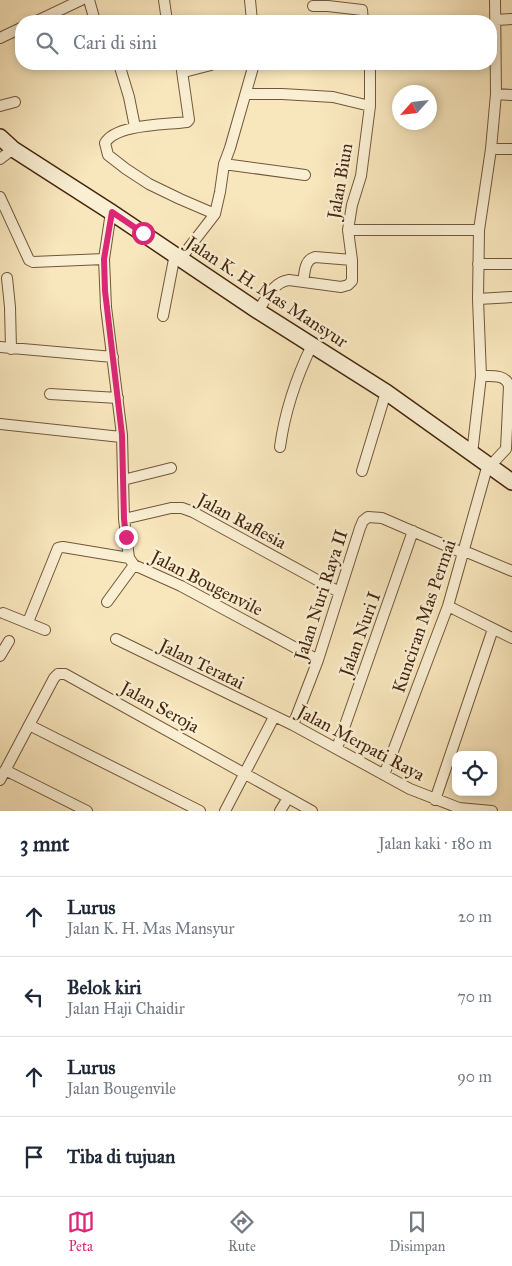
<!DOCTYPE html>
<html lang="id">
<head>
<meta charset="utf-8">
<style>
	:root { --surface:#fff; --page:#f2f2f3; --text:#1f2937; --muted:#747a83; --line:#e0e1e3; --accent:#db2777 }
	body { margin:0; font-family:"IM FELL Great Primer",serif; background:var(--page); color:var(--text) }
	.controls { position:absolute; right:15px; bottom:15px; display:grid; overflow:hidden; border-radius:10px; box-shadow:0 2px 8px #0003 }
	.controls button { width:45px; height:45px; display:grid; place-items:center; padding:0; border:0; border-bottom:1px solid var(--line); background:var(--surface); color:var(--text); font:25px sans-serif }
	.compass { position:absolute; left:392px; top:85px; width:45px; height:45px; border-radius:50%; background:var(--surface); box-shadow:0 2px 8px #0003; rotate:243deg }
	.stop { position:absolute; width:15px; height:15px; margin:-11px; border:4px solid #db2777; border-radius:50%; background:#fff }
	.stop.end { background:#db2777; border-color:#fff; box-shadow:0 1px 5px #0008 }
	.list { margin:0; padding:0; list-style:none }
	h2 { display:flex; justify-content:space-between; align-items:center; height:65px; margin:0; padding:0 20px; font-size:21px }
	h2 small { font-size:16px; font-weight:400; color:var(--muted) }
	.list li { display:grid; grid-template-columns:32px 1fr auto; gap:15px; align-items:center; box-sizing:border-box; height:80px; padding:0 20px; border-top:1px solid var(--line) }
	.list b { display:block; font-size:19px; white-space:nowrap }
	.list p { margin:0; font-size:16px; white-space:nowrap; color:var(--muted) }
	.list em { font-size:16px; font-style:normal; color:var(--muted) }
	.icon { flex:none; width:28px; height:28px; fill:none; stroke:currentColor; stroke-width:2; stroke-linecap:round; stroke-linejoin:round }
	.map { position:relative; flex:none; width:512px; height:811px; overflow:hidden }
	.search { position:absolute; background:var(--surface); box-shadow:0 2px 8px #0003; left:15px; right:15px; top:15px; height:55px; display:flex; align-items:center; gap:12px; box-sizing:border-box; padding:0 18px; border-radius:20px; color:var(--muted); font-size:19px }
	.sheet { height:385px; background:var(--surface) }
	nav { display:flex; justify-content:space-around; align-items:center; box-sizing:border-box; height:70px; border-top:1px solid var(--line); background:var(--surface); font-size:14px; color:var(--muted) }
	nav a { display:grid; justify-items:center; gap:2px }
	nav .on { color:var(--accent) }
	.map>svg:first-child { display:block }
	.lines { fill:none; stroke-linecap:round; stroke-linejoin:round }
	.street-casing { stroke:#72563a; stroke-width:12 }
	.secondary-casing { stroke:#45260e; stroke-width:18 }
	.street { stroke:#faefd3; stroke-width:10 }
	.secondary { stroke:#faefd3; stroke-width:15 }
	.route { stroke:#db2777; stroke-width:6 }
	.labels { text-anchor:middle; stroke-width:5; stroke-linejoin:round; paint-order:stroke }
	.street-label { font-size:18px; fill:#45260e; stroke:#faefd3 }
</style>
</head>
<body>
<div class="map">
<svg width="512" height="811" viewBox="0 0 512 811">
	<rect width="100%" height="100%" fill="#f8e6bc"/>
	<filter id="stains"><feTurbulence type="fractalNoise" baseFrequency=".004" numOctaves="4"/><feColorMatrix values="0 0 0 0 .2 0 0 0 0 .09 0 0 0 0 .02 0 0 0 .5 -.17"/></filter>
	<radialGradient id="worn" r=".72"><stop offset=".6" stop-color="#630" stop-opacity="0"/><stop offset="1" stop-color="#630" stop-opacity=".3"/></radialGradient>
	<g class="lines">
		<g class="street-casing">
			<path id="street" d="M89,0L95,21
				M164,0L167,21
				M250,0L252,21
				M313,6H328L362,10L363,21
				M496,20L512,19
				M37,21L81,0
				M0,38L21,28
				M119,64L129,97L135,127
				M181,64L189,120L187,122C165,125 116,124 105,143L108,155L126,169L149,184L180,199L215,214
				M184,72L211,65
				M246,94H282L333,97L370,106
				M496,94L512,95
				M0,106L15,102
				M491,149H512
				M0,159L13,149
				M224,164L305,175
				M0,197L29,260L33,262L104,259
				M111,212L104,259L106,307L122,435L124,519L129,558L134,565L181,586L318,660
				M348,230H479
				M181,258L215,214L220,192L224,164L230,148L254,64
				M478,264H512
				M7,278L10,307L11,349
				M303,282C305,272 304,260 315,257L352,260
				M478,299L512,297
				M258,311C266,299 273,282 289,280L341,287L348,285L352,281V260L348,230L352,205L361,176L370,106V64
				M163,316L175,254
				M0,347L113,357
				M481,376C491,376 506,374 509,386L506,449L490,466
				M50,394L118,398
				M0,424L121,437
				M280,447C285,410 296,378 312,345
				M472,454L481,376L478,299L479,230L491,149L496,94L495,0
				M362,471L386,392
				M123,480L171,468
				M124,519L171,508H182L193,512L339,592
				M107,602L134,565
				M448,606L512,638
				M3,613L45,630
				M28,622L58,548L63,547L129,558
				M116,639L293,725L410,789L459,808L492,811
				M0,656L9,641
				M29,725L200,811
				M293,725L318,660L360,528L363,521L368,517L382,518L463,553H469L512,571
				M337,748L413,531
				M5,770L87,811
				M384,775L448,606L488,464
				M0,780L54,678L58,674H65L312,811
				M435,800L493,629
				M225,811L274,717
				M280,811L288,798"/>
		</g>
		<g class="secondary-casing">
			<path id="secondary" d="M0,137L13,149L111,212L258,311L386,392L512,482"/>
		</g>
		<use href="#street" class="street"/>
		<use href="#secondary" class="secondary"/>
	</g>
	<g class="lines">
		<path class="route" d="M126,537L124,519L122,435L105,291L104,259L112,212L143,233"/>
	</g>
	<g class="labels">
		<g class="street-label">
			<text transform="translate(340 181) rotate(-80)" y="6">Jalan Biun</text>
			<text transform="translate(267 292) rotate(33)" y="6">Jalan K. H. Mas Mansyur</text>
			<text transform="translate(242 521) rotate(28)" y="6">Jalan Raflesia</text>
			<text transform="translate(207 583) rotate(27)" y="6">Jalan Bougenvile</text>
			<text transform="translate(321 595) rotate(-72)" y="6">Jalan Nuri Raya II</text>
			<text transform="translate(424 616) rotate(-71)" y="6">Kunciran Mas Permai</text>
			<text transform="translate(360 634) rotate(-70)" y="6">Jalan Nuri I</text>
			<text transform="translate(202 664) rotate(26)" y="6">Jalan Teratai</text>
			<text transform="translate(160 707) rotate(29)" y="6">Jalan Seroja</text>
			<text transform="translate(361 743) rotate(28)" y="6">Jalan Merpati Raya</text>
		</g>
	</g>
	<rect width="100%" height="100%" filter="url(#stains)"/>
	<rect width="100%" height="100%" fill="url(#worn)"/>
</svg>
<div class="controls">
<button><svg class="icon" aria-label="locate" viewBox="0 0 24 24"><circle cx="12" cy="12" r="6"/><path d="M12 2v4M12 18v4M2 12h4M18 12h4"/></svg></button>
</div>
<svg class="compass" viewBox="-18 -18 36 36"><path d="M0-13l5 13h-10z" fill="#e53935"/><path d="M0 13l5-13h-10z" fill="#747a83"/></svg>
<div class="stop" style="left:143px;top:233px"></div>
<div class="stop end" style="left:126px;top:537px"></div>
<div class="search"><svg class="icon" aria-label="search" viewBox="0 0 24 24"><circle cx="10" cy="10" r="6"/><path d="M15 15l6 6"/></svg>Cari di sini</div>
</div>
<section class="sheet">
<h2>3 mnt<small>Jalan kaki · 180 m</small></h2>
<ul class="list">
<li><svg class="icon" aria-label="ahead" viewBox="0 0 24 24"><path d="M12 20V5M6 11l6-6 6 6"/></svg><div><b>Lurus</b><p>Jalan K. H. Mas Mansyur</p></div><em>20 m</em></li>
<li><svg class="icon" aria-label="left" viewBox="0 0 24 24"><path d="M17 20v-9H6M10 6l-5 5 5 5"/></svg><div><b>Belok kiri</b><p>Jalan Haji Chaidir</p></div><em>70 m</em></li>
<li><svg class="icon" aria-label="ahead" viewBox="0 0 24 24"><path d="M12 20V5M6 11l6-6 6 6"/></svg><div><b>Lurus</b><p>Jalan Bougenvile</p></div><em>90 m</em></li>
<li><svg class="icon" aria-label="arrive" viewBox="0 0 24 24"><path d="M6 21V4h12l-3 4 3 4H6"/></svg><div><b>Tiba di tujuan</b></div></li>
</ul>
</section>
<nav>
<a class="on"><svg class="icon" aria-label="map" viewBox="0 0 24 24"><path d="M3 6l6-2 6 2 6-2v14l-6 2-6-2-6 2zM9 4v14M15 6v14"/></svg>Peta</a>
<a><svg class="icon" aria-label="directions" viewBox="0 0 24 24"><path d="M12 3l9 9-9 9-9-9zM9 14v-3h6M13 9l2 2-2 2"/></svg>Rute</a>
<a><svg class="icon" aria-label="saved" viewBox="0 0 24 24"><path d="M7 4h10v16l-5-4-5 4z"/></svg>Disimpan</a>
</nav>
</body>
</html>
